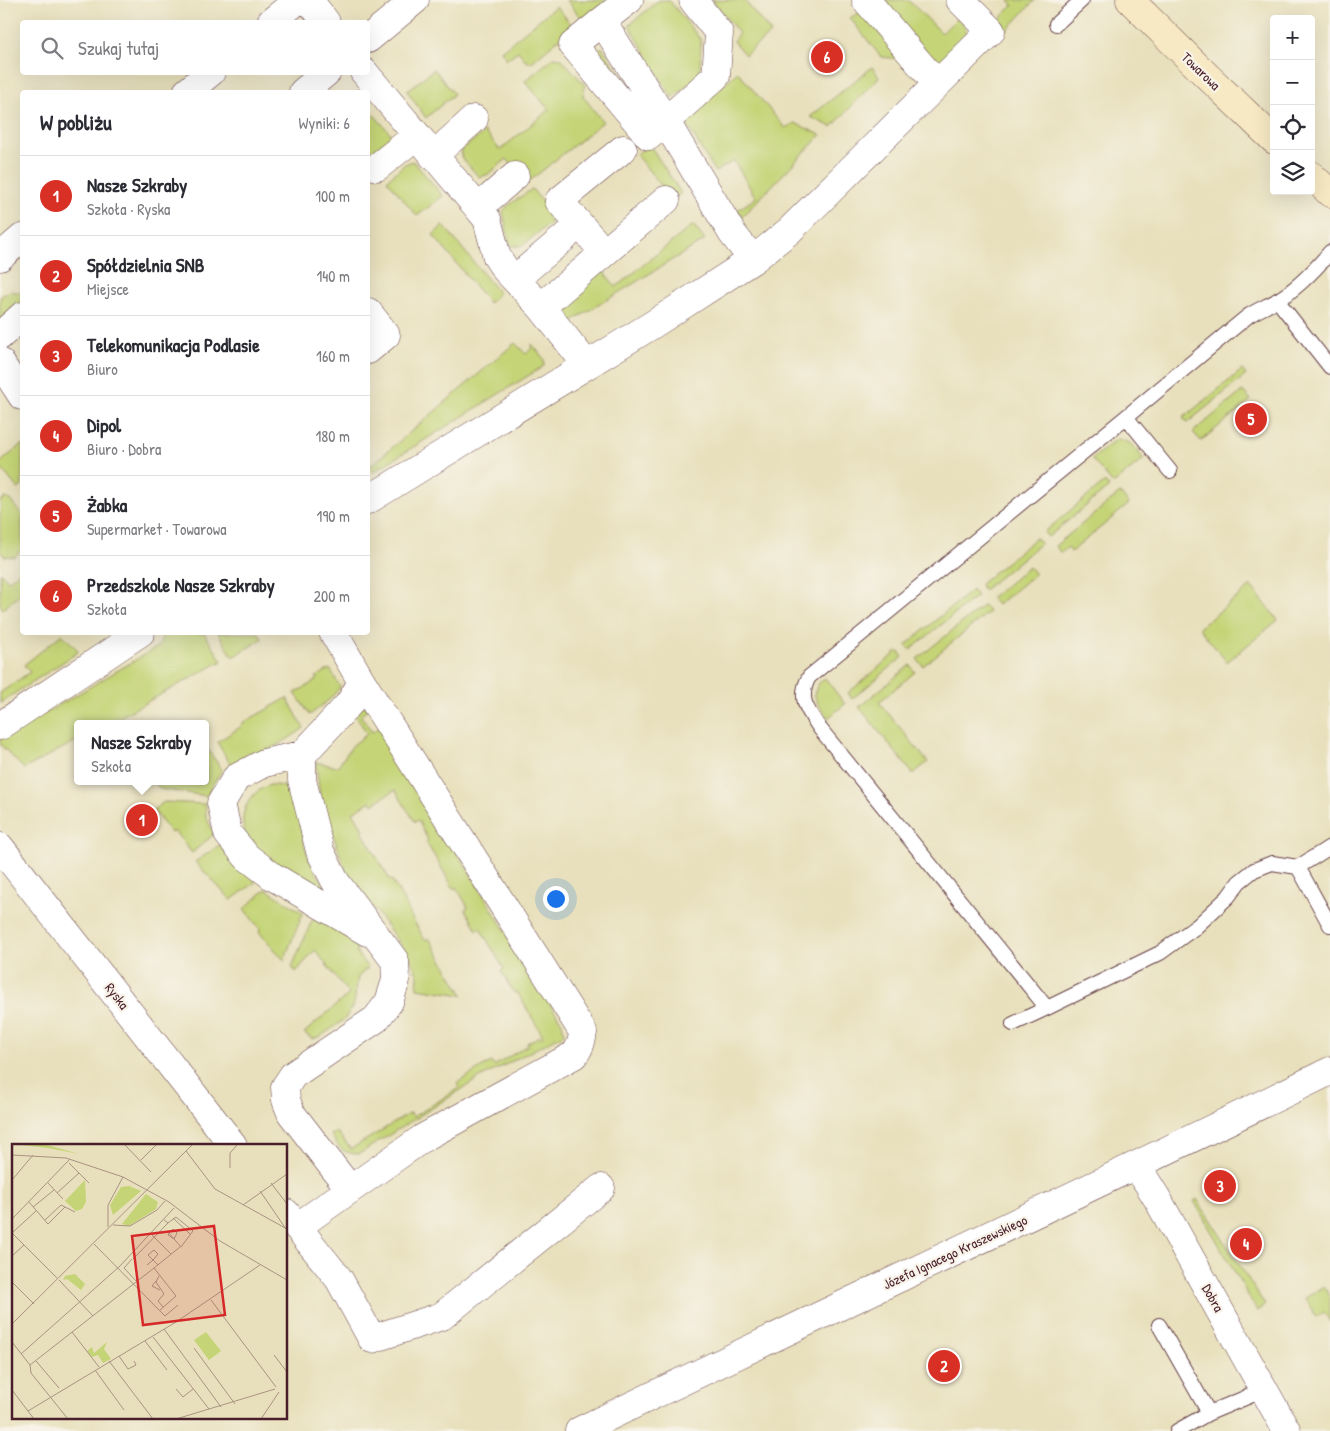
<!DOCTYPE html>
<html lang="pl">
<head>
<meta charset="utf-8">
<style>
	:root { --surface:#fff; --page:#f2f2f3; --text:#2b2b33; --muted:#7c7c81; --line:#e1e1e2; --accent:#d93025 }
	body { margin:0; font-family:"Patrick Hand",sans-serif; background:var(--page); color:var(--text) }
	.controls { position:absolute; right:15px; top:15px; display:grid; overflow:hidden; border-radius:5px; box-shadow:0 5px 20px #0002 }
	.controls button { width:45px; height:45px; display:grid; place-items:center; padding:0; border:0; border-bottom:1px solid var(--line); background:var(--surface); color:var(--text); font:25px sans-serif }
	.you { position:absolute; left:555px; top:898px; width:18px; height:18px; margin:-12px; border:4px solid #fff; border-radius:50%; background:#1a73e8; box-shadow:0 0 0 8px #1a73e833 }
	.badge { display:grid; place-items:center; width:32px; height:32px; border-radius:50%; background:var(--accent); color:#fff; font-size:16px; font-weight:700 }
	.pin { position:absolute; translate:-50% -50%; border:2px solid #fff; box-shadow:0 1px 5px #0006 }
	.popup { position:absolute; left:74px; top:720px; width:135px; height:65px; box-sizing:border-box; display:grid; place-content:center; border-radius:5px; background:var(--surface); filter:drop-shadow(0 1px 4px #0005); font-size:16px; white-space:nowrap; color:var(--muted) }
	.popup b { font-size:19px; color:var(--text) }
	.popup::after { content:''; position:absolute; left:50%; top:100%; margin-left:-10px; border:10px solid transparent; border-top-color:var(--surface) }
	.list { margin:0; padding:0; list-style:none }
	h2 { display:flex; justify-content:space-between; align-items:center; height:65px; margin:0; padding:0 20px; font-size:21px }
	h2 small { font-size:16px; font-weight:400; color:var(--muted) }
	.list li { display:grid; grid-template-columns:32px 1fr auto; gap:15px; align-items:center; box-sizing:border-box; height:80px; padding:0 20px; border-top:1px solid var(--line) }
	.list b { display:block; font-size:19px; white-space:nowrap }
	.list p { margin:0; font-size:16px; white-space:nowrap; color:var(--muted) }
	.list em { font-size:16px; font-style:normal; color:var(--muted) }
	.icon { flex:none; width:28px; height:28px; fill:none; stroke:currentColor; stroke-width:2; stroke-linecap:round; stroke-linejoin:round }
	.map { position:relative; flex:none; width:1330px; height:1431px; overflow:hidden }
	.search { position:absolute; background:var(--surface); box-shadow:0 5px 20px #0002; left:20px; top:20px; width:350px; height:55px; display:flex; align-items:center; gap:12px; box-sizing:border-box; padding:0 18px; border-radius:5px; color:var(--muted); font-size:19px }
	.panel { position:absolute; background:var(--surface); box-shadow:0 5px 20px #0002; left:20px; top:90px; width:350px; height:545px; border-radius:5px }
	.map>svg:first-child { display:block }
	.green { fill:#c4d476; stroke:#877a50 }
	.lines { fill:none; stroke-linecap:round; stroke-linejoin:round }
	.lane-casing { stroke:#623c41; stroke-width:16 }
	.street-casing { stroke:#623c41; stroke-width:29 }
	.secondary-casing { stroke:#623c41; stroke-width:29 }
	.lane { stroke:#fff; stroke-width:14 }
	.street { stroke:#fff; stroke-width:28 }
	.secondary { stroke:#f7e9c3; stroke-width:28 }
	.labels { text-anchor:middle; stroke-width:4.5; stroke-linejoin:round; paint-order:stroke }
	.street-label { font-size:14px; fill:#4a1f2b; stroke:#f7f3e8 }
	.inset-road { fill:none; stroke:#a99382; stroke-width:1 }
	.view { fill:#d62828; fill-opacity:0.15; stroke:#d62828; stroke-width:2.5 }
	.inset-edge { fill:none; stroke:#4a1f2b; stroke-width:2.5 }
</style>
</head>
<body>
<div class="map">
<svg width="1330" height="1431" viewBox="0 0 1330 1431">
	<rect width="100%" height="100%" fill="#f7f3e8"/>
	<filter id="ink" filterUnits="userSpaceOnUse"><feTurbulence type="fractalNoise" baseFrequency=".02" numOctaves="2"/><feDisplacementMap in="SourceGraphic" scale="10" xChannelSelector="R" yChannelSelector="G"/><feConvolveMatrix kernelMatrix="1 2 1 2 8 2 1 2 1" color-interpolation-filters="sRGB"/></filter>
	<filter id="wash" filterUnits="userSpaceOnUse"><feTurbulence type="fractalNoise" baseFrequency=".0096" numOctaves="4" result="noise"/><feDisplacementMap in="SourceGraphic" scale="20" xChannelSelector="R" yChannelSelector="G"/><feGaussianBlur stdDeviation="1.12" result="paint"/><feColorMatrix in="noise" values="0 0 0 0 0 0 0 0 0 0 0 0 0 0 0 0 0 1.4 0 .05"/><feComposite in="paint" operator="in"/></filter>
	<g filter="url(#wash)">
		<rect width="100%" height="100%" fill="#e8e0bc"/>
		<path class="green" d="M567,0H608L585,18L580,17Z
			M659,0H669L701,40L700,74L674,97L671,96L629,25Z
			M712,0H744L771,33L745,55L733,41L739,33Z
			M879,0H908L942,33L958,17C963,23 968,28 965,37L941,61L936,63Z
			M1009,0H1035L1006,31L997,22L1013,5Z
			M556,6L571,24L570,29L532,62H527L518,51L507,59L501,51Z
			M862,11L900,59L881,57L850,18Z
			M602,47L637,101L593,55Z
			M554,57L561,58L585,85L583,96L603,122L527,183L507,159L487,175L479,177L461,157L462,149L485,132L500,150L549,110L525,81Z
			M872,67L879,77L832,127L810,117Z
			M434,69L454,94L426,118L407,91Z
			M738,72L785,128L795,123L821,135L742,217L737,210L756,198L734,161L715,172L686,123L685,117Z
			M374,115L391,134L387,140L368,155V120Z
			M646,146L651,147L681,193L673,200L636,155Z
			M413,161L443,196L417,216L387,180L405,164Z
			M532,189L556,218L522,246H512L509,242L503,212L506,207Z
			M443,225L499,293L489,303L433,235Z
			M693,225L705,240L567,324L560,313V308L602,270L616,287Z
			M10,291L22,293V302L0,319V297Z
			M515,343L526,354L531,349L532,344L544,359V366L373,472L368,468Z
			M1242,370L1246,375L1187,423L1183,418Z
			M1243,391L1251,400L1201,441L1193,432Z
			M1119,439L1130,443L1144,459L1113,484L1092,459L1113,442Z
			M22,444V486L18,489L0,467V463Z
			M1105,482L1109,487L1048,537L1044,532Z
			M1120,493L1129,504L1071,552L1068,547L1061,553L1055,546Z
			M6,498L10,500L22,515V550L14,557L4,556L0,551V501Z
			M1036,538L1041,543L984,590L980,584Z
			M1029,567L1035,574L997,605L991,598Z
			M22,569V593L3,609L0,605V572L8,581Z
			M1251,586L1278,620L1227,662L1199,628Z
			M972,590L977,596L910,650L906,645Z
			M984,605L989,612L923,666L917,659Z
			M163,633H204L222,661L107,724H78V740L24,769L0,744V740L159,646Z
			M218,633H259L262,639L233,657Z
			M62,634L78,650L77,653L0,703V693L30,672L24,665Z
			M898,651L903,657L852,699L848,693Z
			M910,665L915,672L879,702L928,762L913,774L859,707Z
			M330,669L340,687L331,698L310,715L295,693L317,680L316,677Z
			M825,678L845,704L828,718L819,706L814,694L818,684Z
			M287,698L304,728C279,747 260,753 231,765L217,742L242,726L241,724Z
			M362,706L368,708L361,716L372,732L380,727L562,1023L564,1034L478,1079L359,1154C341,1153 340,1149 331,1135L337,1132L351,1149L410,1113L413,1117L459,1088L457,1083L491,1062L494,1066L528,1045L527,1043L540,1036L541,1038L543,1036L517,992L514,993L501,971L504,969L480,928L477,930L465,909L468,907L456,887L454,889L426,842L428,840L418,820L415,822L395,790L373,804L371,801L353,812L364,830L362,831L390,880H392L409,910L408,911L425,940L429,938L463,995L417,988L418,976L409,956L345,869L320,797L316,762L337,767L353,745L367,734L355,714Z
			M207,748L222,770L211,787L207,796L160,789L154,781H206V749Z
			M269,785C278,785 288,785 294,794C300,802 302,838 306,850C311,868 322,881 334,896C320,890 304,884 291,876C284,872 277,864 270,859C255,846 238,835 244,812C248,798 256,791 269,785Z
			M164,802L205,804L206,816L214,834L192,853L174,831L171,833L153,810Z
			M221,844L256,882L231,900L195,862Z
			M266,889L303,913L284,960L259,932L260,929L244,909Z
			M319,919L359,945L356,952L368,968L358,977L354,1004L345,1019L320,1037L312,1039L304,1033L349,994L315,950L296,972L292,967L312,920Z
			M1197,1199L1265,1305L1257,1311L1194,1201Z
			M1324,1287L1330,1297V1322L1324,1312L1316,1317L1305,1298Z"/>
	</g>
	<g filter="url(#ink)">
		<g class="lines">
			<g class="lane-casing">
				<path id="lane" d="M1056,24L1082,0
					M1277,300L1330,367
					M1126,417L809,677C797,699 808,711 821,730L1047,1008L1160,953L1197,926L1228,897L1239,882L1254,870L1272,863L1298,867
					M1170,471L1126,417L1248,316C1257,310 1267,306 1276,301C1297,289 1315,270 1330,252
					M1330,847L1298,867L1330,925
					M1013,1024L1047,1008
					M1159,1325L1209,1413L1264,1390
					M1177,1431L1209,1413"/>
			</g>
			<g class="street-casing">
				<path id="street" d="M309,0L326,22
					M693,0L719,33L716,76L649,136L573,45L602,21L666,122L732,233L743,247L754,259L789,231L991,31L960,0
					M866,0L937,84
					M602,21L629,0
					M271,22L298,0
					M368,39L415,0
					M364,72L478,208L487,219L497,257L505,269L541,307L587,365
					M187,92L211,72
					M303,92L327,72
					M433,156L474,119
					M377,167L416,136
					M478,208L515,176
					M604,252L559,201L623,149
					M0,257L22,238
					M515,279L565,237
					M541,307L666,200
					M368,312L386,335L368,350
					M0,336L22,316
					M0,362L22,396
					M368,500L652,325L754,259
					M0,726L141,632
					M302,755L264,763L236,778L221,803L228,834L247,857L272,876L367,932
					M0,847L233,1145
					M1137,1166L1158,1200L1287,1431
					M350,1189L291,1113L286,1100L285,1087L293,1075L376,1019L389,1002L396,980L395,961L335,881L320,851L302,780V755L349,704L362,682
					M286,1213L339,1279L372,1339L442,1316L601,1188
					M297,1227L423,1138L574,1055C580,1048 582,1042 583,1032L362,682L333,632
					M579,1431C829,1310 1081,1194 1330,1071"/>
			</g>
			<g class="secondary-casing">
				<path id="secondary" d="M1130,0L1203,72L1274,140
					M1311,175L1330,193"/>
			</g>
			<use href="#lane" class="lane"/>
			<use href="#street" class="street"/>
			<use href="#secondary" class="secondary"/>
		</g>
	</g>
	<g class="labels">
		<g class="street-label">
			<text transform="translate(1201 71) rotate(44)" y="5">Towarowa</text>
			<text transform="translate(117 996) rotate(52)" y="5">Ryska</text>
			<text transform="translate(955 1252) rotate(-25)" y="5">Józefa Ignacego Kraszewskiego</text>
			<text transform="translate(1213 1298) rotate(61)" y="5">Dobra</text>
		</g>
	</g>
	<g transform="translate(12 1144)">
		<rect width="275" height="275" fill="#e8e0bc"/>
		<path d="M0,0H32L67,10L36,4ZM73,36L74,58L70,65L64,67L53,57ZM117,42L129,47L101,71L98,61L109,43ZM134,50L146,58L144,65L117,82L110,80ZM63,130L73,140L69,146L55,135L51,136L53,132ZM194,188L209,207L197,216L182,196ZM95,198L92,205L99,215L91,219L86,211L80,213L75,207L80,203L82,209Z" fill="#c4d476"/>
		<path class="inset-road" d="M112,0L139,28M174,7L203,45L275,85M0,11L54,14L111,33L157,58L208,97L275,136M129,16L145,0M57,19L77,39M218,24V9L226,0M0,36L21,11M36,39L51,55M259,39L275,60M248,47L274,85M45,49L67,29M17,58L36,80L53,63L63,68M231,61L275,30M21,63L42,46M161,74L178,90M0,75L58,15M33,76L49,61L53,63M152,76L156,79L164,73L181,87L169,103L157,89L156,91L162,95M101,81L118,82L145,66L153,57M96,83V61L111,33M0,89L45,134M0,89L24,67M157,89L161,85L165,89L162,95M140,91L159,110M82,100L153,172L166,161M0,112L12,101M120,115L112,124L125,138M121,115L156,79M135,121L141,116L146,110L142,106L136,111L146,121M142,124L168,103M147,132L144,138L152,150L146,157L151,163M47,136L81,172M144,137L140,142L148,146M0,138L22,160M199,156L264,243M0,180L181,0M152,185L209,263M60,188L87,223M141,193L197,265M133,197L155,226M0,198L18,221L19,229L56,275M182,204L223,260M9,210L108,122L162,64M262,211L275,228M107,212L116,225L124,221L122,217M24,217L47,244M97,217L141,275M18,221L142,124L164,152L148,166M83,226L112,266M164,245L171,253L181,245M0,246L22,275M16,267L164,178L248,121M164,275L263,245M249,275L267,248"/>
		<path class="view" d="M202,82L213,171L131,181L120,92Z"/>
		<rect width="275" height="275" class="inset-edge"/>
	</g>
</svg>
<div class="controls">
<button>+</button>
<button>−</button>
<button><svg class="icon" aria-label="locate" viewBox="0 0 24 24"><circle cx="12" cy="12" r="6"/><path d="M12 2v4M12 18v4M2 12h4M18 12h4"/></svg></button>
<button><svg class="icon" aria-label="layers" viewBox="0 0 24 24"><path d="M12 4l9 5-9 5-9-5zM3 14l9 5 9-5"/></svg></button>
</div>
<div class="you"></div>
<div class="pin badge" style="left:142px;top:820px">1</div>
<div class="popup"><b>Nasze Szkraby</b>Szkoła</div>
<div class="pin badge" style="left:944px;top:1366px">2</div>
<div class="pin badge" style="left:1220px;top:1186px">3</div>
<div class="pin badge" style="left:1246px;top:1244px">4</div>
<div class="pin badge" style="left:1251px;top:419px">5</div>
<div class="pin badge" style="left:827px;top:57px">6</div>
<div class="search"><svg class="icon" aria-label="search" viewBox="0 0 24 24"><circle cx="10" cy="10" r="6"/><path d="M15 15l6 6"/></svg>Szukaj tutaj</div>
<section class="panel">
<h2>W pobliżu<small>Wyniki: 6</small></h2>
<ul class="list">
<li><span class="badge">1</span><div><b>Nasze Szkraby</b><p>Szkoła · Ryska</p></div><em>100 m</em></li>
<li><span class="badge">2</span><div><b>Spółdzielnia SNB</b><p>Miejsce</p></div><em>140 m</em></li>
<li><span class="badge">3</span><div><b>Telekomunikacja Podlasie</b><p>Biuro</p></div><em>160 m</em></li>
<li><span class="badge">4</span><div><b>Dipol</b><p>Biuro · Dobra</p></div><em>180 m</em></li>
<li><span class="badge">5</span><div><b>Żabka</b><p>Supermarket · Towarowa</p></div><em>190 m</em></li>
<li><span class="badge">6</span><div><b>Przedszkole Nasze Szkraby</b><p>Szkoła</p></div><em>200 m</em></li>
</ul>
</section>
</div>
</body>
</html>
